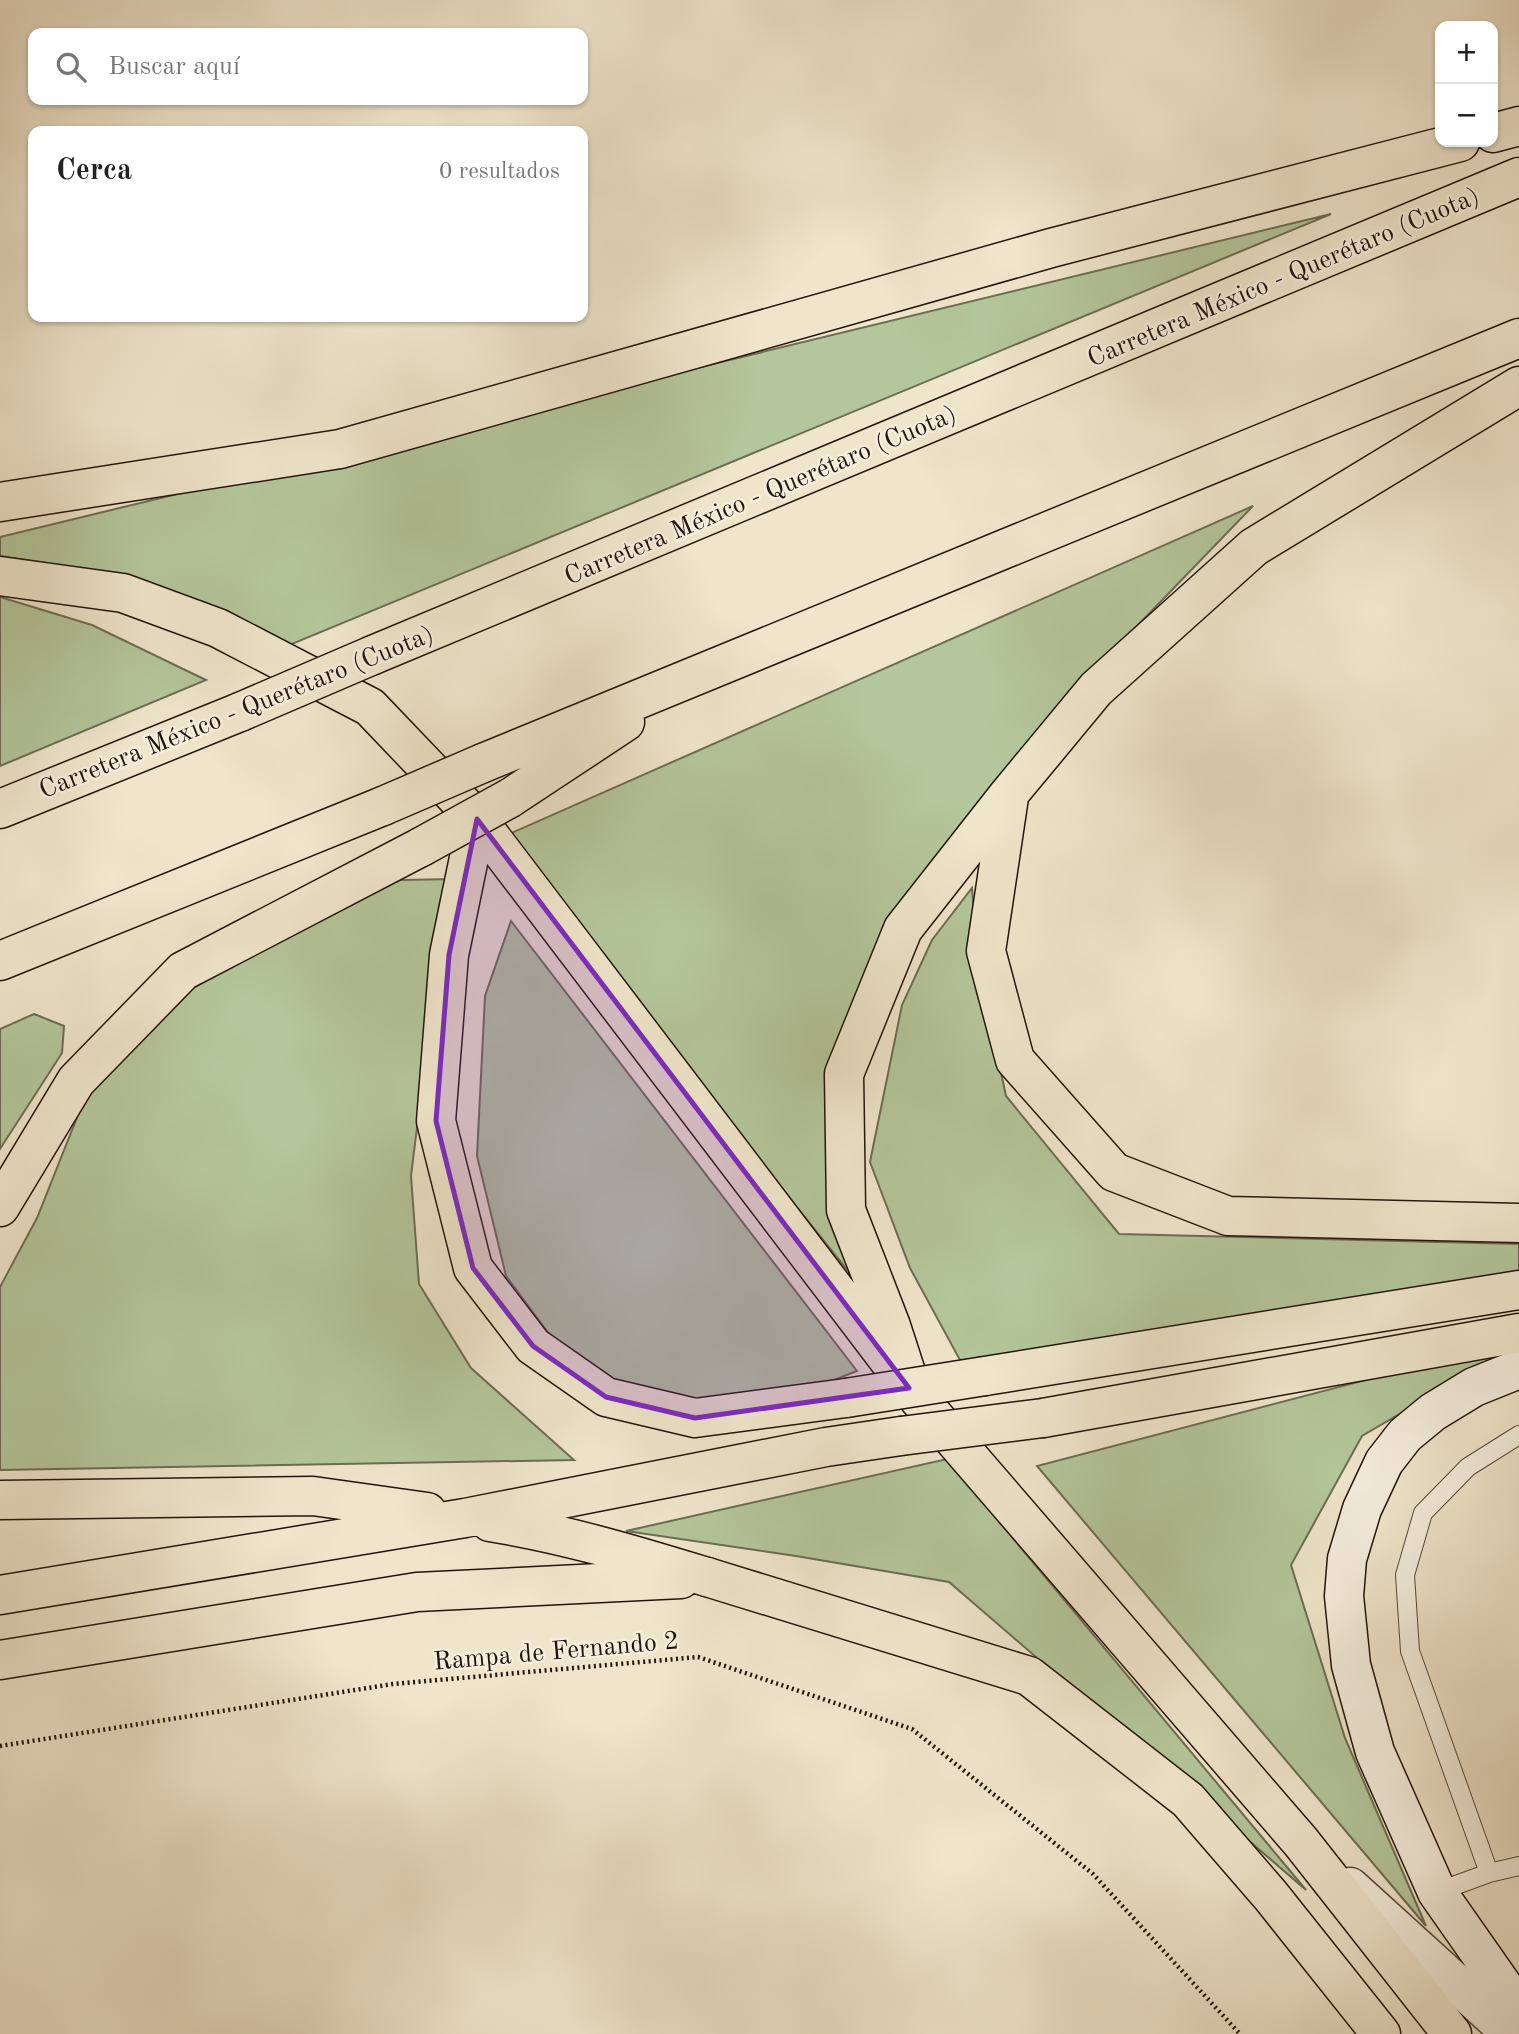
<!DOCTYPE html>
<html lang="es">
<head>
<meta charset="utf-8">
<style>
	:root { --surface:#fff; --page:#f6f6f6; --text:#222; --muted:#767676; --line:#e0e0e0 }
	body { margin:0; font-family:"Old Standard TT",serif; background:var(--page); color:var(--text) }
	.controls { position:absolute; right:21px; top:21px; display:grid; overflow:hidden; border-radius:14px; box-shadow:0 2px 5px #0004 }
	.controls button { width:63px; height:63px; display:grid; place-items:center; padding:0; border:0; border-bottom:2px solid var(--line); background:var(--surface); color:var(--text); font:35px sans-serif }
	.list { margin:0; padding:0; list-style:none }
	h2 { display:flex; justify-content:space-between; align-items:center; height:91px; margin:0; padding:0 28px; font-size:30px }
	h2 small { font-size:23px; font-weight:400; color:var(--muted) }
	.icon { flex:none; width:38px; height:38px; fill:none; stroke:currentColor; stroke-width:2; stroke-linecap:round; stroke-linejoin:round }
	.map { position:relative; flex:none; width:1519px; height:2034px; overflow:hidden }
	.search { position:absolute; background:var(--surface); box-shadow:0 2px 5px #0004; left:28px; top:28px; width:560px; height:77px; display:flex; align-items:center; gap:18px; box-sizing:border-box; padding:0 24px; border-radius:14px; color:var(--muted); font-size:26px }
	.panel { position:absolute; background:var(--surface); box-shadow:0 2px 5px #0004; left:28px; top:126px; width:560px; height:196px; border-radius:14px }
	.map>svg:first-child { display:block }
	.green { fill:#b4c69b; stroke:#6c6d53; stroke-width:2 }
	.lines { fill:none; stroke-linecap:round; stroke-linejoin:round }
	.service-casing { stroke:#57483b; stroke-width:20 }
	.tertiary-casing { stroke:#57483b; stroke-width:41 }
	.secondary-casing { stroke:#24140b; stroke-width:41 }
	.primary-casing { stroke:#24140b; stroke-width:41 }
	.motorway-casing { stroke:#24140b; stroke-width:41 }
	.path { stroke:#24140b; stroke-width:4.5; stroke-dasharray:2 3.5; stroke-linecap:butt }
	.service { stroke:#f5eedd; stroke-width:18 }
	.tertiary { stroke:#f5eedd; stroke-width:38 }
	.secondary { stroke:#f5eedd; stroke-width:38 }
	.primary { stroke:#efe5cb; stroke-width:38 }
	.motorway { stroke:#efe5cb; stroke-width:38 }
	.motorway-bridge-casing { stroke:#24140b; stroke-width:41; stroke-linecap:butt }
	.motorway-bridge { stroke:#efe5cb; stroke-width:38 }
	.marked { fill:#7b2cbf; fill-opacity:0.2; stroke:#7b2cbf; stroke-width:5; stroke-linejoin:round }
	.labels { text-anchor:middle; stroke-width:5; stroke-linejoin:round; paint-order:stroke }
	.street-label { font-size:26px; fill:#24140b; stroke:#f5eedd }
</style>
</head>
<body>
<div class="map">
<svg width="1519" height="2034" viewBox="0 0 1519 2034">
	<rect width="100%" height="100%" fill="#efe5cb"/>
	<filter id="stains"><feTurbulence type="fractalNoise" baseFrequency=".00286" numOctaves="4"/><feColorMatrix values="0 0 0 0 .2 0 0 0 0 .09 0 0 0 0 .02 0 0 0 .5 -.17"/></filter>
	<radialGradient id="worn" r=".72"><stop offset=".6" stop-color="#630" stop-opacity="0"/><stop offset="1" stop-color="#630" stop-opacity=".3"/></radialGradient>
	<path class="green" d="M1331,214L263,656L91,570L0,556V537Z
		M1253,506L1112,652L976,822L827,1116L877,1307L500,838Z
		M0,597L92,625L206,680L0,766Z
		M456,879L432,1007L411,1176L419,1284L471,1368L574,1460L0,1470V1287L37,1218L84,1100L161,998L275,928L400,880Z
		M972,888L978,965L1006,1096L1119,1234L1519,1244V1284L967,1373L910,1268L870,1162L902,1005L932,940Z
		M511,921L857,1371L785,1399L680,1401L575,1369L506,1276L477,1156L485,996Z
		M34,1014L64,1026L62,1053L0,1149V1029Z
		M1519,1340V1344L1362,1436L1291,1565L1345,1738L1426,1926L1037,1466Z
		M947,1459L1306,1890L949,1582L796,1556L626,1531Z"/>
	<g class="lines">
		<g class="service-casing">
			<path id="service" d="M1489,1873L1410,1651L1405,1575L1423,1513L1468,1467L1519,1435
				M1437,1892L1489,1873L1519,1866"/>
		</g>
		<g class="tertiary-casing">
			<path id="tertiary" d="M1350,1887L1512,2034"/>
		</g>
		<g class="secondary-casing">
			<path id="secondary" d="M1519,1369L1474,1387L1433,1412L1405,1435L1384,1462L1362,1509L1347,1559L1344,1596L1351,1665L1375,1752L1437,1892L1519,2009"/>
		</g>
		<g class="primary-casing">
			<path id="primary" d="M912,1391L1301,1842L1452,2034
				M707,1577L1029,1676L1188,1800L1271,1896L1381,2034"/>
		</g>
		<g class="motorway-casing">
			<path id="motorway" d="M1493,133L1519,126
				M0,502L340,449L1051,248L1460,142
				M0,576L123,593L218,628L370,707L477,819L894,1367
				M373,655L1519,177
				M483,763L1519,338
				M1009,797L986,951L1015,1060L1114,1172L1228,1216L1519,1223
				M510,798L625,722
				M0,809L240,712
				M477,819L449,955L436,1121L473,1268L533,1346L606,1397L695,1418L846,1398
				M0,961L383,806
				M0,1207L76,1081L183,971L421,847
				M985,1376L1519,1290
				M912,1391L891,1326L846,1210L844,1074L903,929L1009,794L1096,689L1254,547L1519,386
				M1043,1418L1519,1333
				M0,1500L313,1496L427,1512
				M490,1522C565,1534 635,1555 707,1577
				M0,1595L465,1518L826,1447L901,1436
				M0,1660L417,1592L681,1579"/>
		</g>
		<path class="path" d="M0,1746L393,1684L698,1657L912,1729L1093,1874L1240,2034"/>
		<use href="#service" class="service"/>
		<use href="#tertiary" class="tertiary"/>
		<use href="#secondary" class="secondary"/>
		<use href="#primary" class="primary"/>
		<use href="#motorway" class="motorway"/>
		<g class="motorway-bridge-casing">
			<path id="motorway-bridge" d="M240,712L373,655
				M383,806L483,763
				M421,847L510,798
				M846,1398L985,1376
				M901,1436L1043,1418"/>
		</g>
		<use href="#motorway-bridge" class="motorway-bridge"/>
	</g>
	<path class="marked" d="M477,819L909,1388L695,1418L606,1397L533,1346L473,1268L436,1121L449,955Z"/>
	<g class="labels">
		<g class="street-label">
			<text transform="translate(1283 276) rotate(-23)" y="9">Carretera México - Querétaro (Cuota)</text>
			<text transform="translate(760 494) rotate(-23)" y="9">Carretera México - Querétaro (Cuota)</text>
			<text transform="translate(236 711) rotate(-22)" y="9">Carretera México - Querétaro (Cuota)</text>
			<text transform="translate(556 1650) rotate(-5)" y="9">Rampa de Fernando 2</text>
		</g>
	</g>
	<rect width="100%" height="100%" filter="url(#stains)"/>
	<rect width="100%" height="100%" fill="url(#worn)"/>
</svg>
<div class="controls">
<button>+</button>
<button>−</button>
</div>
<div class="search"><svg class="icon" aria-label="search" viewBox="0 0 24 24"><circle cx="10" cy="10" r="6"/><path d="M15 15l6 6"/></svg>Buscar aquí</div>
<section class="panel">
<h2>Cerca<small>0 resultados</small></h2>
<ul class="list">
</ul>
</section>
</div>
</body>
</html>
